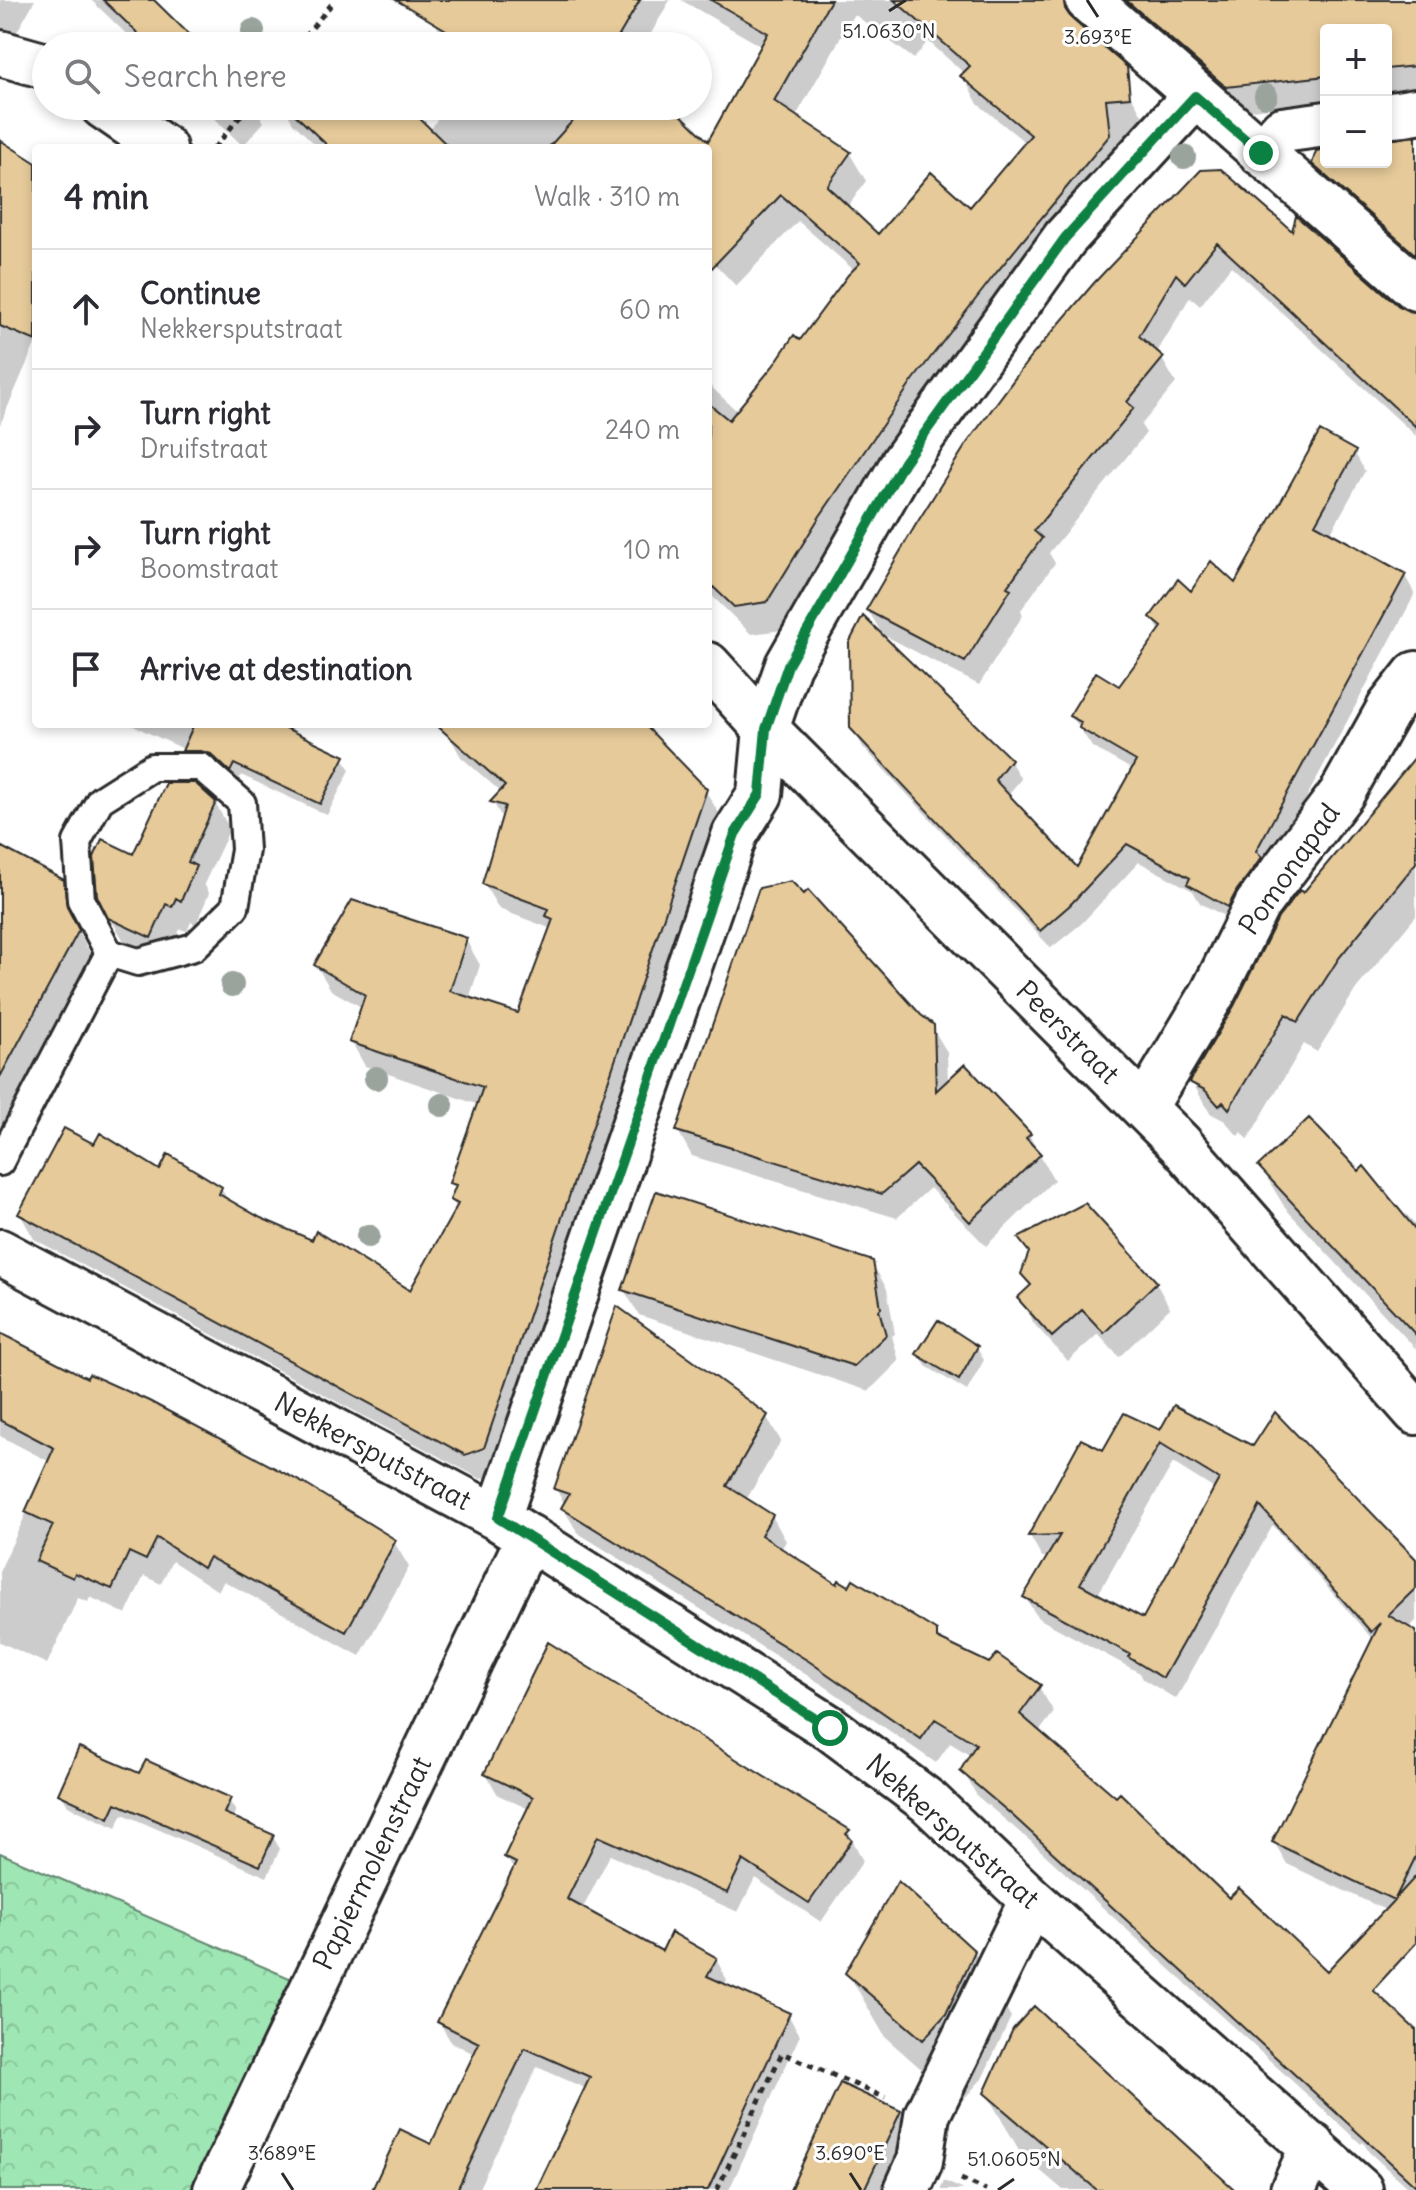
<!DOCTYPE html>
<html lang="en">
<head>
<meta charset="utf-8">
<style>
	:root { --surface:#fff; --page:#f7f7f7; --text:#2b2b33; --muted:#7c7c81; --line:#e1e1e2 }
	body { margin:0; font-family:Delius,sans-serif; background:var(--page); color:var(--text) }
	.controls { position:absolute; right:24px; top:24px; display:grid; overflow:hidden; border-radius:8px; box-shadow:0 4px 12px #0003 }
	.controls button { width:72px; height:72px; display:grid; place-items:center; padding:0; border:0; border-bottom:2px solid var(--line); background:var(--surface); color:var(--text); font:40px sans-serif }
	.stop { position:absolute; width:24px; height:24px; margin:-18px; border:6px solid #0b8043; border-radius:50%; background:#fff }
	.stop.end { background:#0b8043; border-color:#fff; box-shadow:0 2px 8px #0008 }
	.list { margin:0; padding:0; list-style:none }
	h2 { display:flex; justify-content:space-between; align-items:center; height:104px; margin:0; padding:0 32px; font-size:34px }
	h2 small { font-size:26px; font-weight:400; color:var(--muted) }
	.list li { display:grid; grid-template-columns:52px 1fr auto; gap:24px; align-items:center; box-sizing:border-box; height:120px; padding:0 32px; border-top:2px solid var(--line) }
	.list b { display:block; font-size:30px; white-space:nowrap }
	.list p { margin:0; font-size:26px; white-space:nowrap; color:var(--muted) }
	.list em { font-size:26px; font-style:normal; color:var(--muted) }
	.icon { flex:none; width:44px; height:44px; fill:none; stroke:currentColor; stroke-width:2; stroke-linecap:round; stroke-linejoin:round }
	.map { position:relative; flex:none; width:1416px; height:2190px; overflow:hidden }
	.search { position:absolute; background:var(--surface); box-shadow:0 4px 12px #0003; left:32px; top:32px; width:680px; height:88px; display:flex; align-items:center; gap:20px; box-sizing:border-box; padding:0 28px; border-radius:44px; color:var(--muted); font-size:30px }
	.panel { position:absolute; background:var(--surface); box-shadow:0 4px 12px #0003; left:32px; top:144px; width:680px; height:584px; border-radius:8px }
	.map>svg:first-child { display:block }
	.forest { fill:url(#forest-crowns); stroke:#648870; stroke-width:2 }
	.shadow { fill:#0003; fill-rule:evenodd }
	.building { fill:#e6ca9a; stroke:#2b2b2b; stroke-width:2; fill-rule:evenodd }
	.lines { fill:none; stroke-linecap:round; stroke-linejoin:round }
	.service-casing { stroke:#2b2b2b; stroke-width:32 }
	.minor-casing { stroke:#2b2b2b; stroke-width:50 }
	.path { stroke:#2b2b2b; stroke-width:5; stroke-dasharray:6 6; stroke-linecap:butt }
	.service { stroke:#fff; stroke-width:26 }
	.minor { stroke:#fff; stroke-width:44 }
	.tree { fill:#9aa49d }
	.route { stroke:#0b8043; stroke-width:10 }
	.ticks { fill:none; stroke:#2b2b2b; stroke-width:3 }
	.labels { text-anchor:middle; stroke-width:6; stroke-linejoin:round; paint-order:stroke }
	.street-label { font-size:28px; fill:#2b2b2b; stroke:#fff }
	.ticks-label { font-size:20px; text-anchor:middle; fill:#2b2b2b; stroke:#fff; stroke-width:6; stroke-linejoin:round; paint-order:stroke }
</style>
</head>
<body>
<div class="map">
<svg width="1416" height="2190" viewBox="0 0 1416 2190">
	<defs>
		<pattern id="forest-crowns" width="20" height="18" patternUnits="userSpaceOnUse" patternTransform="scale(2)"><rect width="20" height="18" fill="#9ee6b4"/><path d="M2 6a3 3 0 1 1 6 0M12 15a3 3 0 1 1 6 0" fill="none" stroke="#88c59b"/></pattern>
	</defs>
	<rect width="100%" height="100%" fill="#fff"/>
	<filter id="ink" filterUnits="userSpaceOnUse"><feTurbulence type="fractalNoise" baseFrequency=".0125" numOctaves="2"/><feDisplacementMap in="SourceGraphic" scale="16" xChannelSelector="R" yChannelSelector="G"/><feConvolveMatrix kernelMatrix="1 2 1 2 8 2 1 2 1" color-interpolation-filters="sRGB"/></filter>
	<g filter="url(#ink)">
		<path class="forest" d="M0,1853L301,1983L196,2190H0Z"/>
		<path class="shadow" d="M0,0H35L10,44L0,38Z
			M91,0H151L199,46H139Z
			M446,0H670L644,46H448L434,21Z
			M681,0H1024L1127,89L1144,118L1145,138L836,544L783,630L751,634L708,592V384L738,412L800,343L855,271L798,221L736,286L713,262L708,267V148H319L293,123L283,106H404L430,131L445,106H671L708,143L763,47ZM854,14L914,59L928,41L965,74L963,76L978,104L1026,143L970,210L878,237L847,208L866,181L850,154L795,118Z
			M1110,0H1416V112L1386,120V30H1326V101L1243,111Z
			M201,106H254L264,122L243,146Z
			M1416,138V265L1328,188L1314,163L1326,150V162H1386V142Z
			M1202,172L1416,340V436L1231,266L1200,306L1190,297L1156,354L1162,359L1176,383L1141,425L1146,433L1049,553L1055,563L1021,610L1023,615L979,685L882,634L868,610Z
			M0,258L36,273V342L0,425Z
			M1354,452L1365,471L1330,534L1405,576L1415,594L1239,924L1200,903L1193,891L1139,862L1081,924L1051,948L863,747L852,727L864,619L1010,761L1021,779L1007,796L1077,870L1133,770L1092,747L1072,716L1120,689L1160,632L1152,617L1192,594L1236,586Z
			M129,724H294L292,733L343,758L350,770L327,815L241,775L238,782L191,763L184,749Z
			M447,724H639L705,790L720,815L498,1473L481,1479L34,1239L20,1214L95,1146L161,1172L221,1188L229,1202L260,1220L411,1293L457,1209L452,1200L456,1190L452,1182L479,1105L365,1066L351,1041L363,1008L331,990L316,965L466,940L480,965L469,999L519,1016L552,929L499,909L484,884L503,820L493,802L502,793L461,757L447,732Z
			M1416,759V916L1356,989L1317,1052L1304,1044L1248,1139L1241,1132L1238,1136L1225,1121L1210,1113L1192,1082L1304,896Z
			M215,803L230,829L204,884L209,893L196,925L191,922L187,931L180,929L165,962L125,943L110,917L134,857Z
			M0,848L62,881L77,907L80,934L92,957L0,1127Z
			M919,1016L932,1027L947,1052L948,1082L1029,1135L1054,1180L986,1246L930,1188L897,1218L692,1156L678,1131Z
			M1260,1166L1403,1217L1406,1214L1416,1225V1349L1285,1208Z
			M1021,1238L1156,1283L1170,1308L1119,1357L1098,1334L1068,1361L1034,1324L1019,1298L1031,1287L1023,1274L1030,1255Z
			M872,1263L887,1289L895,1334L892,1336L899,1361L869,1391L639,1315L624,1290Z
			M0,1335L394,1542L409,1567L360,1656L224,1581L218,1591L172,1561L161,1584L144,1576L126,1614L90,1597L88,1602L78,1598L47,1664L0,1642V1570L50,1462L0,1436Z
			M977,1348L984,1360L967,1391L926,1366L919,1354Z
			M766,1416L781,1441L746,1500L772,1516L786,1541L781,1550L838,1587L935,1632L941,1643L1039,1687L1054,1712L1039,1732L1229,1901L1327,1974L1393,1955L1374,1993L1416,2032V2190H1410L1369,2152L1363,2142L1361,2144L1029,1840L977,1796L963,1771L971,1756L950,1743L936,1763L826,1687L578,1533L563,1508L565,1505L556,1489Z
			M1125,1416L1416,1562V1621L1408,1629L1416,1633V1901L1407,1920L1287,1864L1274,1842L1374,1641L1273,1525L1176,1699L1143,1679L1140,1673L1038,1618L1025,1597L1049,1557H1042L1030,1536L1103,1453ZM1173,1463L1216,1490L1143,1620L1097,1596Z
			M486,1774L848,1831L863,1861L821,1922L755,1878L738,1912L610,1855L582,1910L663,1954L716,1959L727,1980L724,1986L788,2015L800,2035L729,2190H539L587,2089L537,2067L478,2190H374L432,2147L476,2055L451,2042L439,2022L514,1870L506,1857L529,1809L498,1795Z
			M140,1776L229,1800L236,1812L233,1819L273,1837L280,1849L267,1877L123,1814L116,1828L68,1806L61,1794Z
			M974,1952L1011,2017L982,2079L960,2103L885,2037L848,1973Z
			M986,2093L1232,2190H1063L1022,2155Z
			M899,2113L911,2133L885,2190H792Z
			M944,2181L964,2190H940Z"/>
		<path class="building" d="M103,0H154L201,46H151Z
			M396,0H640L613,46H473Z
			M711,0H831L774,101L851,152L827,186L878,234L931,172L970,207L1031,135L960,76L970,66L894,0H1064L1065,9L1072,19L1127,67L1130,97L1106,99L1110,135L996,273L914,379L820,516L767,602L734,607L708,582V403L729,420L773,366L794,335L800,340L848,275L860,263L781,195L708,272V148H548L586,106H672L708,141L768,33Z
			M1126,0H1416V66L1386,69V30H1326V76L1226,87Z
			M333,34L345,46H322Z
			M286,106H407L450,148H330Z
			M1416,136V255L1312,164L1316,151L1326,149V162H1386V140Z
			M0,140L36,163V341L0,326Z
			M1221,169L1292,231L1296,216L1400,307L1416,312V427L1217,243L1185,283L1176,274L1139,336L1164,357L1127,402L1134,408L1034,531L1042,538L1007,587L1011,589L965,662L866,610L915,526L967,443L1029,359L1094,283L1201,170Z
			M1320,431L1356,451L1315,524L1406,574L1256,851L1262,857L1237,890L1228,907L1187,884L1190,878L1127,844L1070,905L1040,931L850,728L849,643L863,616L1011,759L995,780L1077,867L1136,761L1079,728L1081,722L1069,716L1096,672L1119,686L1162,627L1150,617L1178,579L1191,591L1211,561L1235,583Z
			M194,724H277L345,756L320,804L234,764L230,772L211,754L201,751H182Z
			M435,724H644L707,789L484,1448L465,1455L18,1214L64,1128L94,1144L100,1133L160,1170L168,1154L222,1187L219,1194L261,1218L312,1240L316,1231L410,1290L458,1204L450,1200L456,1185L449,1183L483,1087L349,1042L365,995L314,965L352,900L467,938L450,991L518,1013L553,919L546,916L549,909L482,884L505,806L490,802L505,786Z
			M1416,756V863L1339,958L1298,1022L1286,1014L1229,1109L1223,1102L1219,1106L1205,1090L1189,1082L1234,1006L1278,918L1300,890L1303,893Z
			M166,783H195L216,802L188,862L196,866L181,901L176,898L172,907L166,904L151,938L108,918L97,896L94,857L102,839L133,854Z
			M0,846L64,880L67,907L79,930L0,1077Z
			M791,881L804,894L808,890L921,1015L934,1025L936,1091L965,1064L1031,1134L1026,1138L1041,1154L970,1222L915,1165L882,1194L676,1131L759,888Z
			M1309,1118L1359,1171L1364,1166L1416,1230V1335L1258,1166Z
			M656,1191L873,1261L881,1308L879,1310L886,1335L854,1366L622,1290Z
			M1085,1203L1157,1282L1104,1333L1082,1310L1052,1337L1017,1298L1031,1285L1021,1274L1029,1252L1018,1238Z
			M617,1306L768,1415L727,1486L773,1515L761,1535L837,1584L839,1580L849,1586L853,1579L937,1631V1638L989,1663L997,1654L1041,1685L1020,1714L1116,1797L1120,1793L1229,1898L1239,1888L1327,1971L1394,1900L1272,1842L1380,1623L1371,1632L1260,1506L1163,1678L1128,1657L1130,1654L1023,1597L1060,1535L1028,1536L1081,1439L1103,1450L1124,1413L1160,1430L1174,1405L1253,1446L1275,1412L1416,1559V1588L1388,1615L1416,1631V1856L1395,1899L1416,1876V1943L1373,1990L1416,2030V2186L1012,1815L960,1771L976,1744L935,1719L921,1739L810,1662L561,1508L569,1494L554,1489ZM1160,1443L1219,1479L1143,1618L1080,1584Z
			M938,1320L978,1346L959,1380L916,1354Z
			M0,1333L87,1378L89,1374L149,1401L305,1484L396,1540L346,1632L209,1557L203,1568L157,1538L146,1560L129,1552L112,1589L75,1573L73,1578L36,1561L53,1525L25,1512L54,1448L0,1420Z
			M548,1642L850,1830L846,1834L852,1840L809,1903L743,1860L727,1893L598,1836L567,1899L662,1951L671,1932L717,1958L707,1976L790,2013L708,2190H536L590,2077L525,2048L457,2190H372L400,2129L431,2144L479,2043L437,2022L516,1863L504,1857L533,1797L484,1774Z
			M79,1747L139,1773L146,1760L231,1798L224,1813L274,1835L260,1866L116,1803L109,1818L58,1794Z
			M898,1881L975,1951L946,2014L923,2040L845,1973Z
			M1034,2006L1235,2190H1097L984,2093L1013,2029Z
			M840,2083L901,2111L864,2190H790Z"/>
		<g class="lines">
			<g class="service-casing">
				<path id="service" d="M152,767H201L242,803L245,850L235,907L194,947L138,962L109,953L81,900L77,842L100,800Z
					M0,1162L109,953"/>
			</g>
			<g class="minor-casing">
				<path id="minor" d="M1088,0L1416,288
					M0,53L46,66
					M103,106L164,148
					M1386,116L1416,111
					M1261,153L1282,130L1326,124
					M708,665L766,729L1180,1144L1416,1412
					M1144,1108L1213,993L1257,905L1342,793L1390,707L1416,674
					M0,1252L498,1518L830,1728L929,1802L1032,1900L1360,2190
					M498,1518L735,834L760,794L766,729L788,665L904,462L1065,238L1195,96
					M216,2190L529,1537
					M907,2190L920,2161L927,2115L1032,1900
					M1293,2190L1313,2146"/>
			</g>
			<path class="path" d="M297,46L335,0
				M214,148L249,106
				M961,2179L986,2190
				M717,2190L782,2053L886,2098"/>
			<use href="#service" class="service"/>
			<use href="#minor" class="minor"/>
		</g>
		<g class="tree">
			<circle cx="253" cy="31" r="12"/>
			<circle cx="1266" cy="96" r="12"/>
			<circle cx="1184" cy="157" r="12"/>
			<circle cx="232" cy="985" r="12"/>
			<circle cx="376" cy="1078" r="12"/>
			<circle cx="442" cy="1105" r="12"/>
			<circle cx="368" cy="1236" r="12"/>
		</g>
	</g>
	<g class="lines" filter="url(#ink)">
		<path class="route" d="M830,1728L498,1518L735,834L760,794L766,729L788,665L904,462L1065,238L1195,96L1261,153"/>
	</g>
	<path class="ticks" d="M1087,0L1098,17M889,11L906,0M282,2173L293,2190M850,2173L861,2190M998,2190L1014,2179"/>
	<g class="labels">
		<g class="street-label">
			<text transform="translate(1289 869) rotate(-55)" y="10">Pomonapad</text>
			<text transform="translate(1068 1032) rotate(45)" y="10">Peerstraat</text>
			<text transform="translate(373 1451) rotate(28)" y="10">Nekkersputstraat</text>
			<text transform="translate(953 1831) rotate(41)" y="10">Nekkersputstraat</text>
			<text transform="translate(372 1863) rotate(-64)" y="10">Papiermolenstraat</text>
		</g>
	</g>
	<g class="ticks-label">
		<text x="889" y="38">51.0630°N</text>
		<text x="1098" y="44">3.693°E</text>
		<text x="282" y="2160">3.689°E</text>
		<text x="850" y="2160">3.690°E</text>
		<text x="1014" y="2166">51.0605°N</text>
	</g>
</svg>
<div class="controls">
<button>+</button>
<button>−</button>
</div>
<div class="stop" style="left:830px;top:1728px"></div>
<div class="stop end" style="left:1261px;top:153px"></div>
<div class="search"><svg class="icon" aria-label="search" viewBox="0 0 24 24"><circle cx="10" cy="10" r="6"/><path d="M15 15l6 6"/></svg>Search here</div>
<section class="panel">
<h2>4 min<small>Walk · 310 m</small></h2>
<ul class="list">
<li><svg class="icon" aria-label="ahead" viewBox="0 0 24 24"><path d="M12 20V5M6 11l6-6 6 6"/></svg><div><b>Continue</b><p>Nekkersputstraat</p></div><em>60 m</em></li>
<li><svg class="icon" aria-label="right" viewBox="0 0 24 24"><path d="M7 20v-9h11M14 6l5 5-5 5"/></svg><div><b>Turn right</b><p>Druifstraat</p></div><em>240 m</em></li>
<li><svg class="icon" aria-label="right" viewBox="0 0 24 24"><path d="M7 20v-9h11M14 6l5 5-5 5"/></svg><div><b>Turn right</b><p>Boomstraat</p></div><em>10 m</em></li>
<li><svg class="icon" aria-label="arrive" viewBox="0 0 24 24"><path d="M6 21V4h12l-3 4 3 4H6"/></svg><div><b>Arrive at destination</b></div></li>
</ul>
</section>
</div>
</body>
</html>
